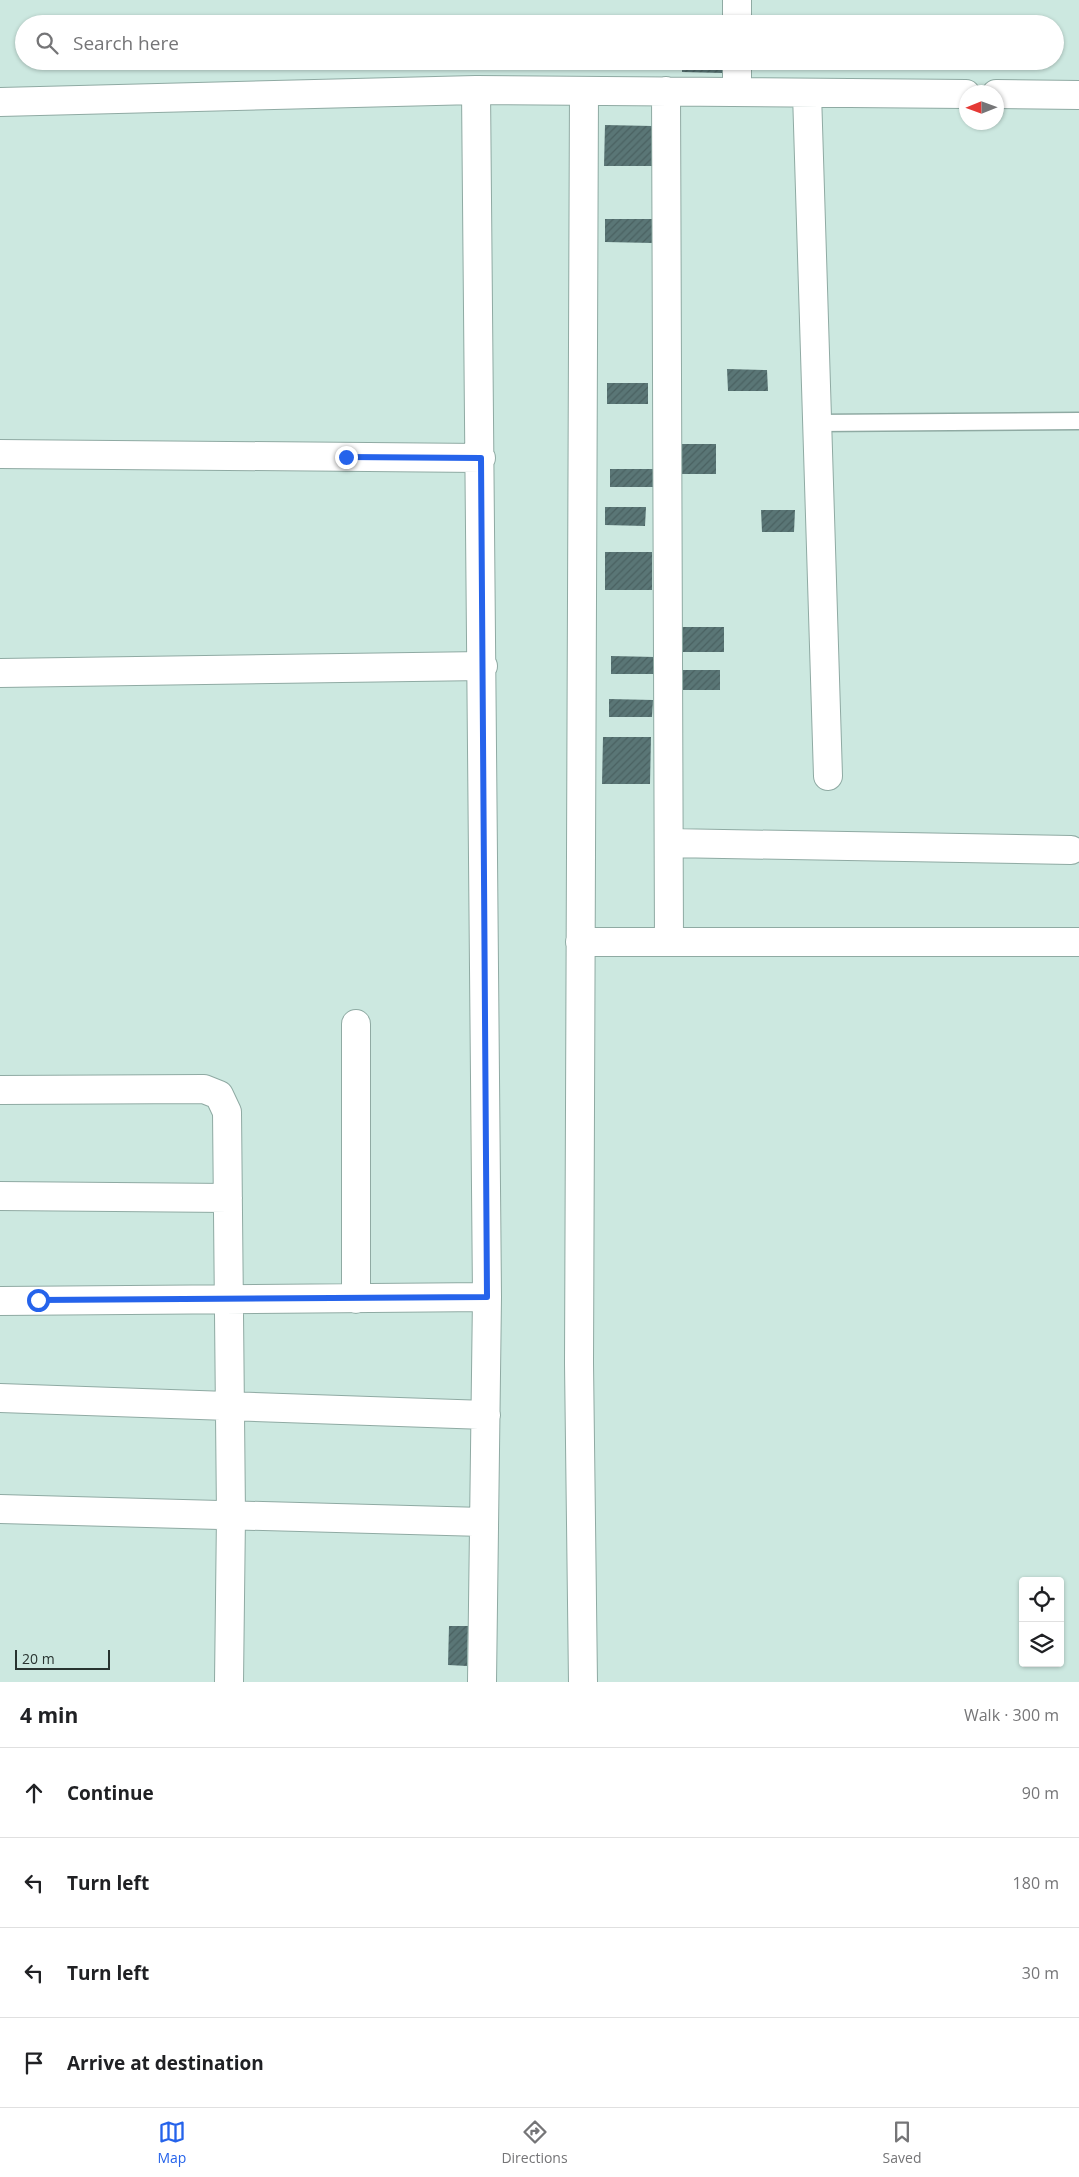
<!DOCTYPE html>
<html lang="en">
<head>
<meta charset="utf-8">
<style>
	:root { --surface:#fff; --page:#f2f2f2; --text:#202124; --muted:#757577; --line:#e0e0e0; --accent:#2563eb }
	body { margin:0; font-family:"Open Sans",sans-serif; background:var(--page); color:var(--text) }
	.controls { position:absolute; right:15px; bottom:15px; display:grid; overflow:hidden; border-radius:5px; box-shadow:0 1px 4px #0004 }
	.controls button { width:45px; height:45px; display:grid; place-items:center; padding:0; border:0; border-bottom:1px solid var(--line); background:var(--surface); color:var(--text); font:25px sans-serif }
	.compass { position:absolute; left:959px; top:85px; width:45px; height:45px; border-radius:50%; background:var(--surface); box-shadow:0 1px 4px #0004; rotate:269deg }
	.scale { position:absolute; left:15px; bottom:12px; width:95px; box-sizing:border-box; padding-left:5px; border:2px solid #283330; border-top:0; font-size:14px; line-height:18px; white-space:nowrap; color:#283330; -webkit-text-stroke:4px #cce8e0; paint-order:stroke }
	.stop { position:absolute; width:15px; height:15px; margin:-11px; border:4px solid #2563eb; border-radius:50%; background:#fff }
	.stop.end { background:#2563eb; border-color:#fff; box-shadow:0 1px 5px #0008 }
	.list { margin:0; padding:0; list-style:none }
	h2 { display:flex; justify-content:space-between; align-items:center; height:65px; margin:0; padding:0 20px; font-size:21px }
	h2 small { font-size:16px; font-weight:400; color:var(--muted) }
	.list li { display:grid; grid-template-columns:32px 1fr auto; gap:15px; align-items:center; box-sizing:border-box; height:90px; padding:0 20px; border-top:1px solid var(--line) }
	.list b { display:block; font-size:19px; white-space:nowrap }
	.list em { font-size:16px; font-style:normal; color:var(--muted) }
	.icon { flex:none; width:28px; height:28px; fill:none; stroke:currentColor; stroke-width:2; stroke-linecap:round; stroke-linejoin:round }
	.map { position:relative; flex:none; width:1079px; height:1682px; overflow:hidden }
	.search { position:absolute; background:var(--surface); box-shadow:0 1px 4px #0004; left:15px; right:15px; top:15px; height:55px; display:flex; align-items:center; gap:12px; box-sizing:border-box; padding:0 18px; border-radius:28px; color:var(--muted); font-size:19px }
	.sheet { height:425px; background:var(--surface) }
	nav { display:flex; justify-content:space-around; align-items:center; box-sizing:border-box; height:70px; border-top:1px solid var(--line); background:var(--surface); font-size:14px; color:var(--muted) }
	nav a { display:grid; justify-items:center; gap:2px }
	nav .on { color:var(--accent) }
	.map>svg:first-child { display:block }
	.building { fill:url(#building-hatch) }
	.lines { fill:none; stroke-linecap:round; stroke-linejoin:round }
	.service-casing { stroke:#8faaa3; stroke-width:19 }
	.minor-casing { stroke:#8faaa3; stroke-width:30 }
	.service { stroke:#fff; stroke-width:16 }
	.minor { stroke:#fff; stroke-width:28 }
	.route { stroke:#2563eb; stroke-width:6 }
</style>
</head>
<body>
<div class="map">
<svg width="1079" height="1682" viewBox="0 0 1079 1682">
	<defs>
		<pattern id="building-hatch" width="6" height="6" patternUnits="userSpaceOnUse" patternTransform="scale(1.25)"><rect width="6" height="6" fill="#5a7676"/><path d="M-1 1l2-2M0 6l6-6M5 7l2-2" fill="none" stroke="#4a6161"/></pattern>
	</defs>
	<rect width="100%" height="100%" fill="#cce8e0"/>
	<path class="building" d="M682,61H723V73L682,72Z
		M605,125L652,126V166H604Z
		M605,219H653V243L605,242Z
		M727,369L767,370L768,391H728Z
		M607,383H648V404H607Z
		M677,444H716V474H677Z
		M610,469H656V487H610Z
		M605,507H646L645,526L605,525Z
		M761,510H795L794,532H762Z
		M605,552H652V590H605Z
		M678,627H724V652H678Z
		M611,656L655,657V674H611Z
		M676,670H720V690H676Z
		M609,699L653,700L652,717H609Z
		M603,737H651L650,784H602Z
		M449,1626H468L467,1666L448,1665Z"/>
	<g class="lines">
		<g class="service-casing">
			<path id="service" d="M817,423L1079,421"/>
		</g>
		<g class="minor-casing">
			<path id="minor" d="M737,0V24
				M737,61V92
				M476,90L487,1297L482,1682
				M666,91L669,942
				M807,93L828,776
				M996,94L1079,95
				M0,102L476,90L966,94
				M0,454L481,458
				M0,673L483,666
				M669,843L1071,850
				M580,942H1079
				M356,1024V1299
				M0,1090L204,1089L219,1095L227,1112L231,1515L229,1682
				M0,1196L228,1198
				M0,1301L487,1297
				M0,1398L486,1415
				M0,1509L483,1522
				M583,1682L579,1363L584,91"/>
		</g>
		<use href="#service" class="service"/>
		<use href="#minor" class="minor"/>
	</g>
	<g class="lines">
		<path class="route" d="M38,1300L487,1297L481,458L346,457"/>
	</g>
</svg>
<div class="controls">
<button><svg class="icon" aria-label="locate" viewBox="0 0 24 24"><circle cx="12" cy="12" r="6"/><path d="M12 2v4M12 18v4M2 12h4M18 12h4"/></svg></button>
<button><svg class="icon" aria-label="layers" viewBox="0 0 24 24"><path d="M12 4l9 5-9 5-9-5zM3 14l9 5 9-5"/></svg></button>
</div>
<svg class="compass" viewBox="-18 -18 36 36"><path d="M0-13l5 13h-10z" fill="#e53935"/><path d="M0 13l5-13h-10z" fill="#757577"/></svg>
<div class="scale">20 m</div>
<div class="stop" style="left:38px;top:1300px"></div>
<div class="stop end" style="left:346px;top:457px"></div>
<div class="search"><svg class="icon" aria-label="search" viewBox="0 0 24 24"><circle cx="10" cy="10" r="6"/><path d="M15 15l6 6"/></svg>Search here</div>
</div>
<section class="sheet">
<h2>4 min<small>Walk · 300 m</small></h2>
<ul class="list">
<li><svg class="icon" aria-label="ahead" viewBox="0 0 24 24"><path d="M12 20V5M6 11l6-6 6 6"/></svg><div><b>Continue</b></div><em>90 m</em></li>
<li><svg class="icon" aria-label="left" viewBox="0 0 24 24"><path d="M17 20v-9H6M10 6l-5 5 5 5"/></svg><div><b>Turn left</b></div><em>180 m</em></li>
<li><svg class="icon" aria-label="left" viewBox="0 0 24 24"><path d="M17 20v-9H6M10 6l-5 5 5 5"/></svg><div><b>Turn left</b></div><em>30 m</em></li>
<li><svg class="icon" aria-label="arrive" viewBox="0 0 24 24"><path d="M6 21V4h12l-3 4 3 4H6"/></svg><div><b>Arrive at destination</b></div></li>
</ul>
</section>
<nav>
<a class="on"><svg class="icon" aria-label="map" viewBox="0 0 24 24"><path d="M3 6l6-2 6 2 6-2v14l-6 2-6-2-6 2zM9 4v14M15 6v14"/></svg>Map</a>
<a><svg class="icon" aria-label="directions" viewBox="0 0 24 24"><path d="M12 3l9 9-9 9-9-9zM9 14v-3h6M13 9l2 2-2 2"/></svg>Directions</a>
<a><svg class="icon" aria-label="saved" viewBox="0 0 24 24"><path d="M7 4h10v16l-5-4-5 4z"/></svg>Saved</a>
</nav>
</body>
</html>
